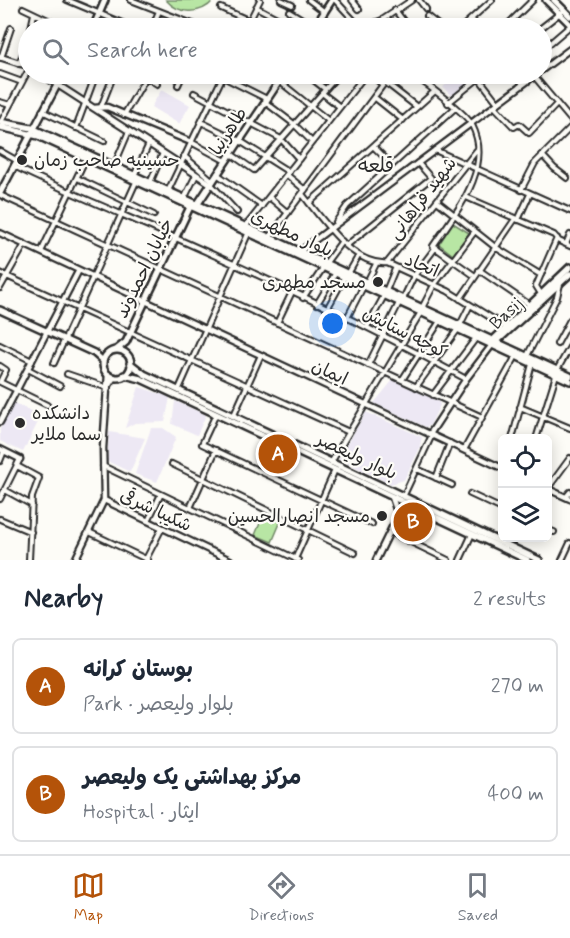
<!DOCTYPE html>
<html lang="en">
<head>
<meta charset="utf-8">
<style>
	:root { --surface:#fff; --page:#f6f6f7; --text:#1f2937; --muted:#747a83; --line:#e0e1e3; --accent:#b45309 }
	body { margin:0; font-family:Mynerve,"Playpen Sans Arabic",sans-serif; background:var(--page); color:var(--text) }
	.controls { position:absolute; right:18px; bottom:18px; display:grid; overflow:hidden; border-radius:9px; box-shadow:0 3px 15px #0003 }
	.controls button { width:54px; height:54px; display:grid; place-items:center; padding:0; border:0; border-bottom:2px solid var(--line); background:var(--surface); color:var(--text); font:30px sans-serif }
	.you { position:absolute; left:333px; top:324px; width:21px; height:21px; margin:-15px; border:4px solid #fff; border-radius:50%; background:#1a73e8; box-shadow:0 0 0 9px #1a73e833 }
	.badge { display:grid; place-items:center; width:39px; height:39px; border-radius:50%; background:var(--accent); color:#fff; font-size:20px; font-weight:700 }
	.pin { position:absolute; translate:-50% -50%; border:3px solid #fff; box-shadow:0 2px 6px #0006 }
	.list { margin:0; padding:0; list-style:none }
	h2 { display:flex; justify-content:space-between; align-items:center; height:78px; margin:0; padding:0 24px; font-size:26px }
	h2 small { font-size:20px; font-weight:400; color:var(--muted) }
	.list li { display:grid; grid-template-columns:39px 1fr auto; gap:18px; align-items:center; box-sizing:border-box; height:96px; margin:0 12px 12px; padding:0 12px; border:2px solid var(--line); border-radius:9px }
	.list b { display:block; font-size:22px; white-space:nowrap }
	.list p { margin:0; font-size:20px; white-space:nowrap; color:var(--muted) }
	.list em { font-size:20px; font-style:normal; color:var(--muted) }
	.icon { flex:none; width:33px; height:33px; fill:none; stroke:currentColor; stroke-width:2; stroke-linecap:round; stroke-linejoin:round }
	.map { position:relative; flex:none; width:570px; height:560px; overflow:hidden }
	.search { position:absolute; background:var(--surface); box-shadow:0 3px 15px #0003; left:18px; right:18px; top:18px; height:66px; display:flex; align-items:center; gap:15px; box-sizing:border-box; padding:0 21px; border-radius:33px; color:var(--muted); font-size:22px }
	.sheet { height:294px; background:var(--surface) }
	nav { display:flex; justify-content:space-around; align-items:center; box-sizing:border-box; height:84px; border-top:2px solid var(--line); background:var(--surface); font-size:16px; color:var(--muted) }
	nav a { display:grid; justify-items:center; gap:3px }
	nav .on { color:var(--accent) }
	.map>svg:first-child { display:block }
	.built { fill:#ede8f4 }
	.green { fill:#b8e6a4; stroke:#728868; stroke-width:1.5 }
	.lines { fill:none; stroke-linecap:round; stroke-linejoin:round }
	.minor-casing { stroke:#2b2b2b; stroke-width:8 }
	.tertiary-casing { stroke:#2b2b2b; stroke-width:9 }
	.secondary-casing { stroke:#2b2b2b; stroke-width:10 }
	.minor { stroke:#fdfcf7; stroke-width:4 }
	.tertiary { stroke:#fdfcf7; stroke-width:4.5 }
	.secondary { stroke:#fdfcf7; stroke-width:5 }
	.poi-dot { fill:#2b2b2b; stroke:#fdfcf7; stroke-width:2 }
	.labels { text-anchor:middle; stroke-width:4.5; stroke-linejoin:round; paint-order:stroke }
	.street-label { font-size:18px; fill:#2b2b2b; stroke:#fdfcf7 }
	.poi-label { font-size:18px; fill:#2b2b2b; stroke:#fdfcf7; text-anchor:start }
	.neighbourhood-label { font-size:20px; fill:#2b2b2b; stroke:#fdfcf7 }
</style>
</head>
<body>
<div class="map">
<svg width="570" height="560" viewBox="0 0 570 560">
	<rect width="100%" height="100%" fill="#fdfcf7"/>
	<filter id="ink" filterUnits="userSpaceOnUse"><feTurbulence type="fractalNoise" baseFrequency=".0167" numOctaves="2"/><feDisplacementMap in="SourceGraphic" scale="12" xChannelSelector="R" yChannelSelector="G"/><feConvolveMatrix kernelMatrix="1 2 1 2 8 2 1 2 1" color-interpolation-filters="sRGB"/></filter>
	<g filter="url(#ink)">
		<path class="built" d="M460,74H483L452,97L443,87Z
			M162,89L190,105L179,124L151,107Z
			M393,380L439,402L440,405L430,425L426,427L374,403Z
			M139,387L170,397L165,422L135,423L125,428Z
			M175,401L206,415L197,435L172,424Z
			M14,403L41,416L23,452L0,441V429Z
			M366,412L422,437L419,450L404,480L391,484L339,459Z
			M151,428H163L176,437L157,482L135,474Z
			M109,432L145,438L130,472L107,461Z"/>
		<path class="green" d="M166,0H214C201,15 179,15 166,0Z
			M453,223L469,233L453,255L439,244Z
			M264,514L281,521L272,542L255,535Z"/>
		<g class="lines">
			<g class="minor-casing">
				<path id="minor" d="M67,0L134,28
					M131,0L203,28
					M281,0L292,5
					M309,0L325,12
					M335,0L361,28
					M352,0L359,9
					M419,0L426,9
					M256,7L296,28
					M23,8L65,28
					M221,8L250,21
					M395,10L404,22
					M289,11L315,27
					M427,16L442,28
					M471,19L480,28
					M382,20L388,28
					M249,22L263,28
					M318,22L327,28
					M31,28L34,14
					M152,28L159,11
					M246,28L260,0
					M362,28L382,20L412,0
					M461,28L492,0
					M504,28L533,0
					M541,28L564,10
					M542,50L570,26
					M1,58L11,28
					M19,64L28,40
					M0,74L22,82
					M217,74L267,99
					M260,74L278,83
					M306,74L325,89
					M370,74L383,85
					M412,74C425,83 465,112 472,125C494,168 456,212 433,246L475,276
					M516,74L523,84
					M534,76L570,119
					M146,77L157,84
					M478,77L498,103
					M279,81L329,121
					M385,82L417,107
					M178,85L183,74
					M194,93L281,139L299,159
					M322,93L340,107
					M374,97L403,120
					M0,102L10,105
					M265,102L294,124L312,142
					M448,103L484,74
					M494,106L514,127L519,124L529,133L557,104
					M101,107L114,74
					M42,111L104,141
					M124,115L148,74
					M1,122L28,71
					M201,122L240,141L289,172
					M76,128L96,74
					M191,142L226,161
					M373,146L392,165
					M435,150L570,211
					M0,151L16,160
					M231,154L254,170L339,74
					M542,155L554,168L567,178
					M184,156L213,181
					M14,166C50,184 86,199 123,215C239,265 354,318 466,379
					M114,166L129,131
					M217,174L262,206
					M287,175L305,190
					M134,176L149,144
					M77,178L154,215
					M150,183L163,153
					M211,184L237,212
					M521,190L535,163L570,128
					M168,191L224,74
					M302,194C322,218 352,266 387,263L448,291L506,327
					M0,195L482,417
					M186,195L196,175
					M269,197L288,213
					M466,197L554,235L559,241L570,246
					M437,201L495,247L541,275
					M309,203L435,91
					M518,220L530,194
					M336,222L347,206L455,108
					M245,227L366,74
					M269,238L391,74
					M566,244L570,235
					M347,245L431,178L418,163
					M41,252L86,158
					M387,263L477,150
					M325,264L342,241
					M479,270L530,305
					M0,273L349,432
					M348,274L359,255
					M367,282L376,264
					M0,288L25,244
					M386,291L395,269
					M541,294L536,286L557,238
					M303,298L323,268
					M403,299L414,276L436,247
					M460,299L515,219
					M317,304L335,274
					M422,308L434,285L475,231
					M327,309L344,278
					M347,318L363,287
					M277,323L292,292
					M460,325L470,305
					M367,327L384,296
					M557,344L570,320
					M0,345L32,361
					M527,356L557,297L560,284
					M54,363L136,182
					M368,365L399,303
					M0,366L6,370L0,382
					M28,369L60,386
					M557,370L570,347
					M67,374L108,388
					M402,380L440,321
					M0,382L47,405
					M416,387L458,329
					M179,389L248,234
					M433,395L476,338
					M520,407L570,428
					M216,414L202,444L372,524
					M234,415L261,355
					M512,439L532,364
					M536,439L556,375
					M464,450L516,356
					M0,461L4,451
					M332,461L421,312
					M172,464L355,553
					M17,466L39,478L32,497L29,560
					M103,466L298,560
					M417,469L452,485
					M436,478L450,443
					M548,488L570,458
					M5,490L32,505
					M470,494L502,509
					M404,495L432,435
					M566,497L570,492
					M0,499L20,459
					M190,508L216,450
					M0,519L31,532
					M148,521L161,494
					M548,530L554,532
					M89,532L148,560
					M390,532L448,560
					M146,559L162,528
					M295,559L335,470
					M460,560L472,534
					M562,560L570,543"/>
			</g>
			<g class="tertiary-casing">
				<path id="tertiary" d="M0,57L28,66
					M542,70L570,49
					M41,74L211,184
					M94,108L107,107L191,142
					M0,233L502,468
					M299,252L537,74
					M109,385L114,377
					M0,422L79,270
					M430,434L466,379L492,345
					M0,449L20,459
					M548,489L570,499
					M392,497L398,515
					M104,500L230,560
					M75,560L104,500L103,448L108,374
					M376,560L398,515L412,506"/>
			</g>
			<g class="secondary-casing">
				<path id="secondary" d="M546,0L570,24
					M554,0L570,16
					M93,28L105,0
					M314,28L332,0
					M0,122L32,128L570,376
					M0,127L38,136L570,381
					M0,193L63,74
					M0,310L94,353L103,361
					M492,341L570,267
					M494,344L570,274
					M116,350L126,342L190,207L197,205L284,74
					M103 364a14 14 0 1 1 28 0a14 14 0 1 1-28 0Z
					M130,363L144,374L539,560
					M124,375L141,379L216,414L527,560"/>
			</g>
			<use href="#minor" class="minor"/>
			<use href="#tertiary" class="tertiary"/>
			<use href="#secondary" class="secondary"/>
		</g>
	</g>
	<g class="poi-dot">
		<circle cx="22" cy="160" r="6"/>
		<circle cx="378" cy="282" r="6"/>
		<circle cx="20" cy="423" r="6"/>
		<circle cx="382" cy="516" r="6"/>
	</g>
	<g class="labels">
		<g class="street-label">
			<text transform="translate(228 131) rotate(-57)" y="6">طاهرنیا</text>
			<text transform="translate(422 198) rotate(-52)" y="6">شهید فراهانی</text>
			<text transform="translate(292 233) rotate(25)" y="6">بلوار مطهری</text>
			<text transform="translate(422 265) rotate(23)" y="6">اتحاد</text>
			<text transform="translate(144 268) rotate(-64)" y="6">خیابان احمدوند</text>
			<text transform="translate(506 313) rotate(-43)" y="6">Basij</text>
			<text transform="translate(405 332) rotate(27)" y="6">کوچه ستایش</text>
			<text transform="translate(330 372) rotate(25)" y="6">ایمان</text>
			<text transform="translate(357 456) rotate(25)" y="6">بلوار ولیعصر</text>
			<text transform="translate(156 510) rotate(25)" y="6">شکیبا شرقی</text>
		</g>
		<g class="poi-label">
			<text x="34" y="166">حسینیه صاحب زمان</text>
			<text x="366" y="288" text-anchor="end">مسجد مطهری</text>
			<text x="32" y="419">دانشکده<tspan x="32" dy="21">سما ملایر</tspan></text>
			<text x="370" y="522" text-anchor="end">مسجد انصارالحسین</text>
		</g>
		<g class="neighbourhood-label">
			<text x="376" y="172">قلعه</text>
		</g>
	</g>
</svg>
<div class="controls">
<button><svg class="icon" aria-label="locate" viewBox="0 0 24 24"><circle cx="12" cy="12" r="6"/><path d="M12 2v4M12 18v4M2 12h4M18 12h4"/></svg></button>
<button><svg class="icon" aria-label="layers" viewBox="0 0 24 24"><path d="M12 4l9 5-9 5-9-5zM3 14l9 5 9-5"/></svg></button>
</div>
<div class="you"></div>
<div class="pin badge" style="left:278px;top:454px">A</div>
<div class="pin badge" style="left:413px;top:522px">B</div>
<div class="search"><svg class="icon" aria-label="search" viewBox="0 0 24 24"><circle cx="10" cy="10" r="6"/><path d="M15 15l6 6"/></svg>Search here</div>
</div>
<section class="sheet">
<h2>Nearby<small>2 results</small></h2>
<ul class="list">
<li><span class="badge">A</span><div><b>بوستان کرانه</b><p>Park · بلوار ولیعصر</p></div><em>270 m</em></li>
<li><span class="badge">B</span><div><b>مرکز بهداشتی یک ولیعصر</b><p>Hospital · ایثار</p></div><em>400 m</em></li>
</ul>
</section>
<nav>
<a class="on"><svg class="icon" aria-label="map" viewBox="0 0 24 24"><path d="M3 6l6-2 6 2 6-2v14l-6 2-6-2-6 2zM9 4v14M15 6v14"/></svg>Map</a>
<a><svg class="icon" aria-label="directions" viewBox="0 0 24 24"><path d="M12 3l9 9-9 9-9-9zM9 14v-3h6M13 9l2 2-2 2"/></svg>Directions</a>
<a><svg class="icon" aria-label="saved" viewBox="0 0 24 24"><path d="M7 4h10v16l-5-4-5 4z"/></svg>Saved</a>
</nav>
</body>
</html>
